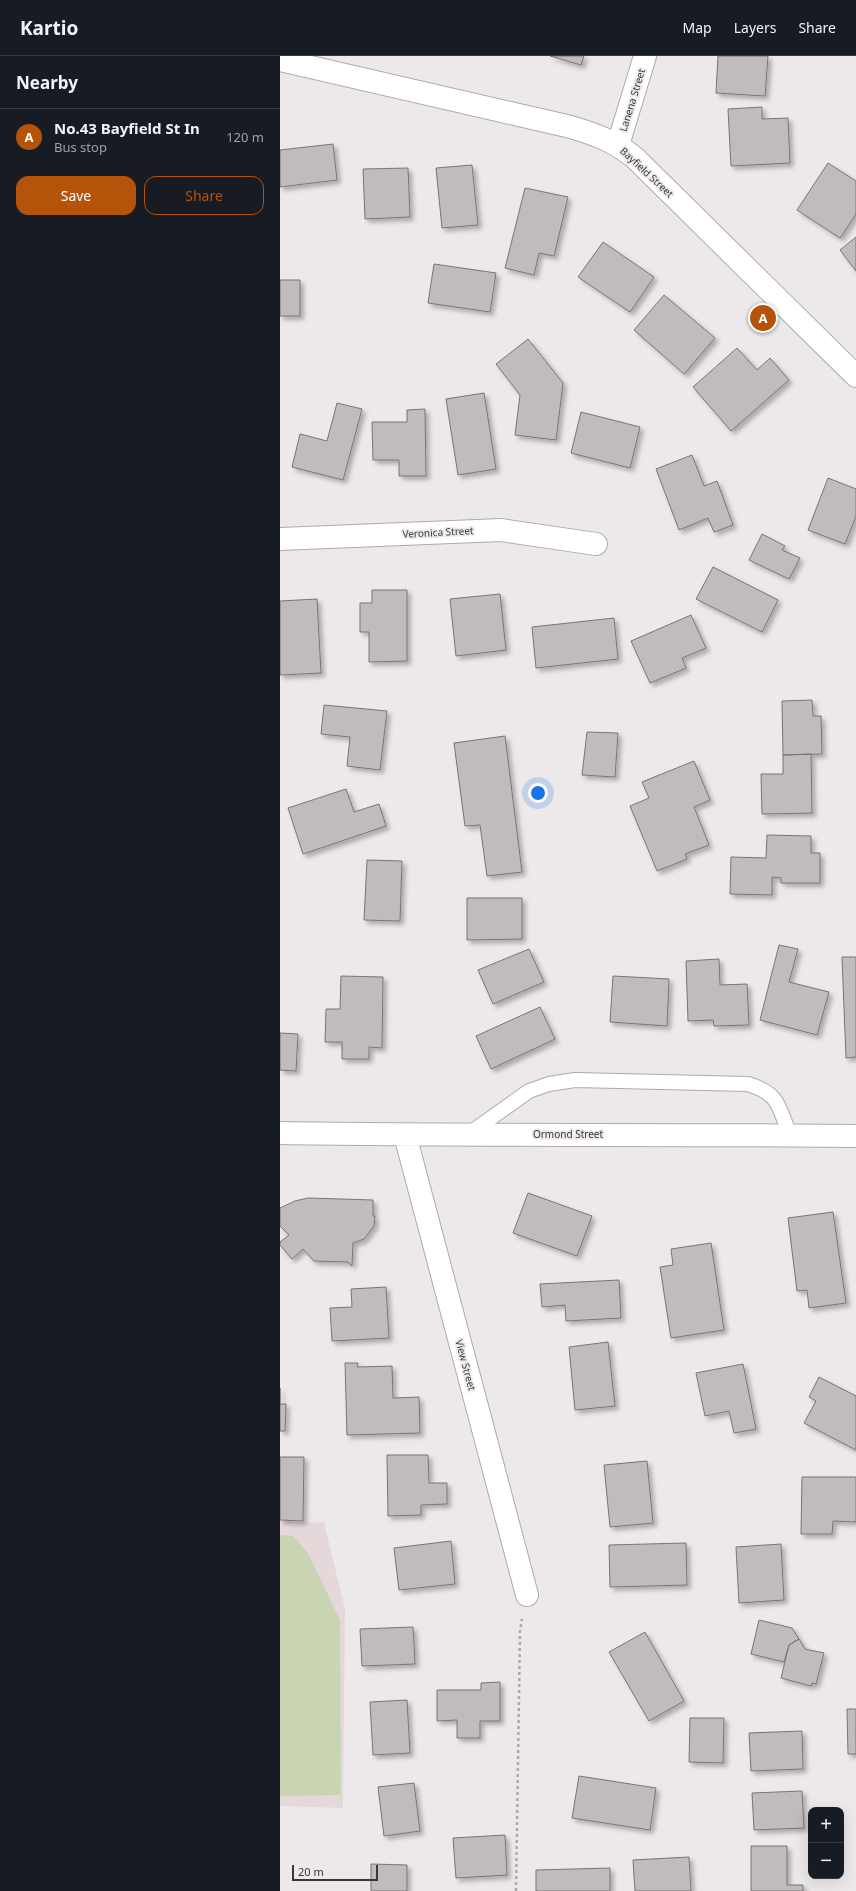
<!DOCTYPE html>
<html lang="en">
<head>
<meta charset="utf-8">
<style>
	:root { --surface:#171b24; --page:#242831; --text:#f1f3f6; --muted:#9ea1a6; --line:#363941; --accent:#b45309 }
	body { margin:0; font-family:"Noto Sans",sans-serif; background:var(--page); color:var(--text) }
	.controls { position:absolute; right:12px; bottom:12px; display:grid; overflow:hidden; border-radius:8px; box-shadow:0 4px 16px #0002 }
	.controls button { width:36px; height:36px; display:grid; place-items:center; padding:0; border:0; border-bottom:1px solid var(--line); background:var(--surface); color:var(--text); font:20px sans-serif }
	.scale { position:absolute; left:12px; bottom:10px; width:86px; box-sizing:border-box; padding-left:4px; border:2px solid #393838; border-top:0; font-size:11px; line-height:14px; white-space:nowrap; color:#393838; -webkit-text-stroke:3px #ede9ea; paint-order:stroke }
	.you { position:absolute; left:258px; top:737px; width:14px; height:14px; margin:-10px; border:3px solid #fff; border-radius:50%; background:#1a73e8; box-shadow:0 0 0 6px #1a73e833 }
	.badge { display:grid; place-items:center; width:26px; height:26px; border-radius:50%; background:var(--accent); color:#fff; font-size:13px; font-weight:700 }
	.pin { position:absolute; translate:-50% -50%; border:2px solid #fff; box-shadow:0 1px 4px #0006 }
	.list { margin:0; padding:0; list-style:none }
	h2 { display:flex; justify-content:space-between; align-items:center; height:52px; margin:0; padding:0 16px; font-size:17px }
	h2 small { font-size:13px; font-weight:400; color:var(--muted) }
	.list li { display:grid; grid-template-columns:26px 1fr auto; gap:12px; align-items:center; box-sizing:border-box; height:56px; padding:0 16px; border-top:1px solid var(--line) }
	.list b { display:block; font-size:15px; white-space:nowrap }
	.list p { margin:0; font-size:13px; white-space:nowrap; color:var(--muted) }
	.list em { font-size:13px; font-style:normal; color:var(--muted) }
	.actions { display:flex; gap:8px; padding:12px 16px }
	.actions a { flex:1; padding:9px 0; border:1px solid var(--accent); border-radius:12px; text-align:center; font-size:14px; color:var(--accent) }
	.actions .main { background:var(--accent); color:#fff }
	.map { position:relative; flex:none; width:576px; height:1835px; overflow:hidden }
	header { display:flex; align-items:center; gap:24px; box-sizing:border-box; height:56px; padding:0 20px; background:var(--surface); border-bottom:1px solid var(--line) }
	header strong { font-size:19px }
	nav { display:flex; gap:22px; margin-inline-start:auto; font-size:14px }
	main { display:flex }
	aside { flex:1; background:var(--surface) }
	.map>svg:first-child { display:block }
	.built { fill:#e5d8db }
	.garden { fill:#c9d4b3 }
	.building { fill:#c0bcbd; stroke:#797576; filter:url(#shadow) }
	.lines { fill:none; stroke-linecap:round; stroke-linejoin:round }
	.lane-casing { stroke:#aeaaab; stroke-width:16 }
	.street-casing { stroke:#aeaaab; stroke-width:24 }
	.path { stroke:#aca9aa; stroke-width:2.5; stroke-dasharray:3 3; stroke-linecap:butt }
	.lane { stroke:#fff; stroke-width:14 }
	.street { stroke:#fff; stroke-width:22 }
	.labels { text-anchor:middle; stroke-width:3.5; stroke-linejoin:round; paint-order:stroke }
	.street-label { font-size:10px; fill:#393838; stroke:#ede9ea }
</style>
</head>
<body>
<header>
<strong>Kartio</strong>
<nav><a>Map</a><a>Layers</a><a>Share</a></nav>
</header>
<main>
<aside>
<h2>Nearby<small></small></h2>
<ul class="list">
<li><span class="badge">A</span><div><b>No.43 Bayfield St In</b><p>Bus stop</p></div><em>120 m</em></li>
</ul>
<div class="actions"><a class="main">Save</a><a>Share</a></div>
</aside>
<div class="map">
<svg width="576" height="1835" viewBox="0 0 576 1835">
	<defs>
		<filter id="shadow"><feDropShadow dx="3.5" dy="3.5" stdDeviation="2" flood-color="#0004"/></filter>
	</defs>
	<rect width="100%" height="100%" fill="#ede9ea"/>
	<path class="built" d="M0,1465L44,1467L65,1553L63,1752L0,1750Z"/>
	<path class="garden" d="M0,1479L13,1480L28,1497L60,1564L61,1739L0,1740Z"/>
	<path class="building" d="M270,0H304L301,9Z
		M438,0H488L485,40L436,37Z
		M482,51V63L508,62L510,107L451,110L448,53Z
		M53,88L57,124L0,131V94Z
		M548,107L576,125V158L560,182L517,154Z
		M192,109L198,169L162,172L156,112Z
		M128,112L130,161L85,163L83,113Z
		M245,132L288,141L274,200L259,197L254,219L225,212Z
		M576,181V215L560,194Z
		M323,186L374,221L350,256L298,221Z
		M154,208L216,217L210,256L148,247Z
		M0,224H20V260H0Z
		M384,239L435,282L404,318L354,274Z
		M248,283L283,327L276,384L235,379L240,339L216,308Z
		M457,292L477,314L490,302L509,324L451,375L413,331Z
		M204,337L216,413L178,419L166,343Z
		M57,347L82,353L63,424L12,411L20,378L47,385Z
		M145,353L146,420H119V404H93L92,366H127V354Z
		M301,356L360,371L350,412L291,397Z
		M412,399L424,430L437,425L453,469L434,476L428,462L399,474L376,413Z
		M548,422L576,433V460L565,488L528,474Z
		M482,478L505,490L502,494L520,502L509,523L469,504Z
		M433,511L498,544L482,576L416,543Z
		M92,534H127V605L89,606V576H80V547H92Z
		M220,538L226,594L176,600L170,543Z
		M37,543L41,617L0,619V545Z
		M411,559L426,592L402,602L406,612L370,627L351,585Z
		M334,562L338,603L256,612L252,571Z
		M532,644L533,660H541L542,698L503,699L502,645Z
		M44,649L107,655L100,714L67,710L70,681L41,678Z
		M307,676L338,677L335,721L302,719Z
		M225,680L242,816L207,820L200,769L185,770L174,687Z
		M531,698L532,757L482,758L481,718H503V699Z
		M414,705L430,744L414,751L429,789L405,798L407,803L377,815L350,750L369,742L362,726Z
		M66,733L74,756L99,748L106,770L23,798L8,752Z
		M487,779L531,780V797H540V827H501V822L492,821V839L450,838L451,801L486,802Z
		M87,804L122,805L120,865L84,864Z
		M187,842H242V883L187,884Z
		M499,889L518,893L509,926L549,936L537,979L480,964Z
		M249,893L264,926L213,948L198,914Z
		M562,901H576V1001L566,1002Z
		M439,903L440,929L467,928L469,969L434,970L433,964L408,965L406,905Z
		M61,920L103,921L102,992L89,991V1003H62V986H45L46,953H60Z
		M333,920L389,923L387,970L330,966Z
		M260,951L275,983L211,1013L196,980Z
		M0,977L18,978L16,1015L0,1014Z
		M248,1137L312,1160L297,1200L233,1177Z
		M28,1142L93,1144V1160H95L94,1170L84,1183L73,1187L72,1210L68,1206L34,1205L23,1193L12,1203L0,1189V1186L9,1179L0,1170V1152L15,1145Z
		M553,1156L566,1247L529,1252L527,1234L517,1235L508,1162Z
		M431,1187L444,1274L391,1282L380,1211L393,1209L391,1193Z
		M339,1224L341,1262L286,1265L285,1249L262,1251L260,1228Z
		M106,1231L109,1282L52,1285L50,1252L72,1251L71,1233Z
		M328,1286L335,1350L295,1354L289,1291Z
		M65,1307H78L77,1311L112,1310L113,1342L139,1341L140,1377L67,1379Z
		M463,1308L476,1373L454,1377L449,1355L425,1360L416,1317Z
		M539,1321L576,1340V1394L524,1367L536,1345L529,1341Z
		M0,1332V1348H6L5,1375H0Z
		M107,1399H148L149,1427H167V1448L141,1449V1459L108,1460Z
		M0,1401H24L23,1465L0,1464Z
		M367,1405L373,1467L330,1471L324,1409Z
		M522,1421H576V1466L553,1465L552,1478H521Z
		M171,1485L175,1528L119,1534L114,1492Z
		M406,1487L407,1529L330,1531L329,1489Z
		M501,1488L504,1544L459,1547L456,1491Z
		M479,1564L512,1572L519,1583L509,1589L504,1606L471,1598Z
		M133,1571L135,1608L82,1610L80,1573Z
		M365,1576L404,1645L369,1665L329,1596Z
		M519,1583L525,1593L544,1597L536,1628L532,1627L531,1630L501,1622L509,1589Z
		M220,1626V1665H200V1682H177V1664L157,1665V1634H201V1627Z
		M127,1644L130,1697L93,1699L90,1646Z
		M567,1653H576V1698H568Z
		M410,1662H444L443,1707L409,1706Z
		M522,1675L523,1713L471,1715L469,1677Z
		M299,1720L376,1732L370,1774L292,1762Z
		M134,1727L140,1775L104,1780L98,1731Z
		M522,1735L524,1772L474,1774L472,1737Z
		M225,1779L227,1819L176,1822L173,1782Z
		M471,1790H507V1829H523V1835H471Z
		M409,1801L411,1835H355L353,1804Z
		M91,1808L127,1809V1835H91Z
		M330,1812V1835H256V1814Z"/>
	<g class="lines">
		<g class="lane-casing">
			<path id="lane" d="M190,1077L249,1035L269,1028L295,1024L468,1028C500,1038 498,1050 510,1079"/>
		</g>
		<g class="street-casing">
			<path id="street" d="M0,4L291,71C317,79 334,85 355,102L576,320
				M338,89L365,0
				M0,483L221,474L316,488
				M0,1077C192,1080 384,1078 576,1080
				M125,1079L247,1539"/>
		</g>
		<path class="path" d="M236,1835L240,1575L242,1563"/>
		<use href="#lane" class="lane"/>
		<use href="#street" class="street"/>
	</g>
	<g class="labels">
		<g class="street-label">
			<text transform="translate(352 44) rotate(-73)" y="4">Lanena Street</text>
			<text transform="translate(367 116) rotate(43)" y="4">Bayfield Street</text>
			<text transform="translate(158 476) rotate(-3)" y="4">Veronica Street</text>
			<text x="288" y="1082">Ormond Street</text>
			<text transform="translate(186 1309) rotate(75)" y="4">View Street</text>
		</g>
	</g>
</svg>
<div class="controls">
<button>+</button>
<button>−</button>
</div>
<div class="scale">20 m</div>
<div class="you"></div>
<div class="pin badge" style="left:483px;top:262px">A</div>
</div>
</main>
</body>
</html>
